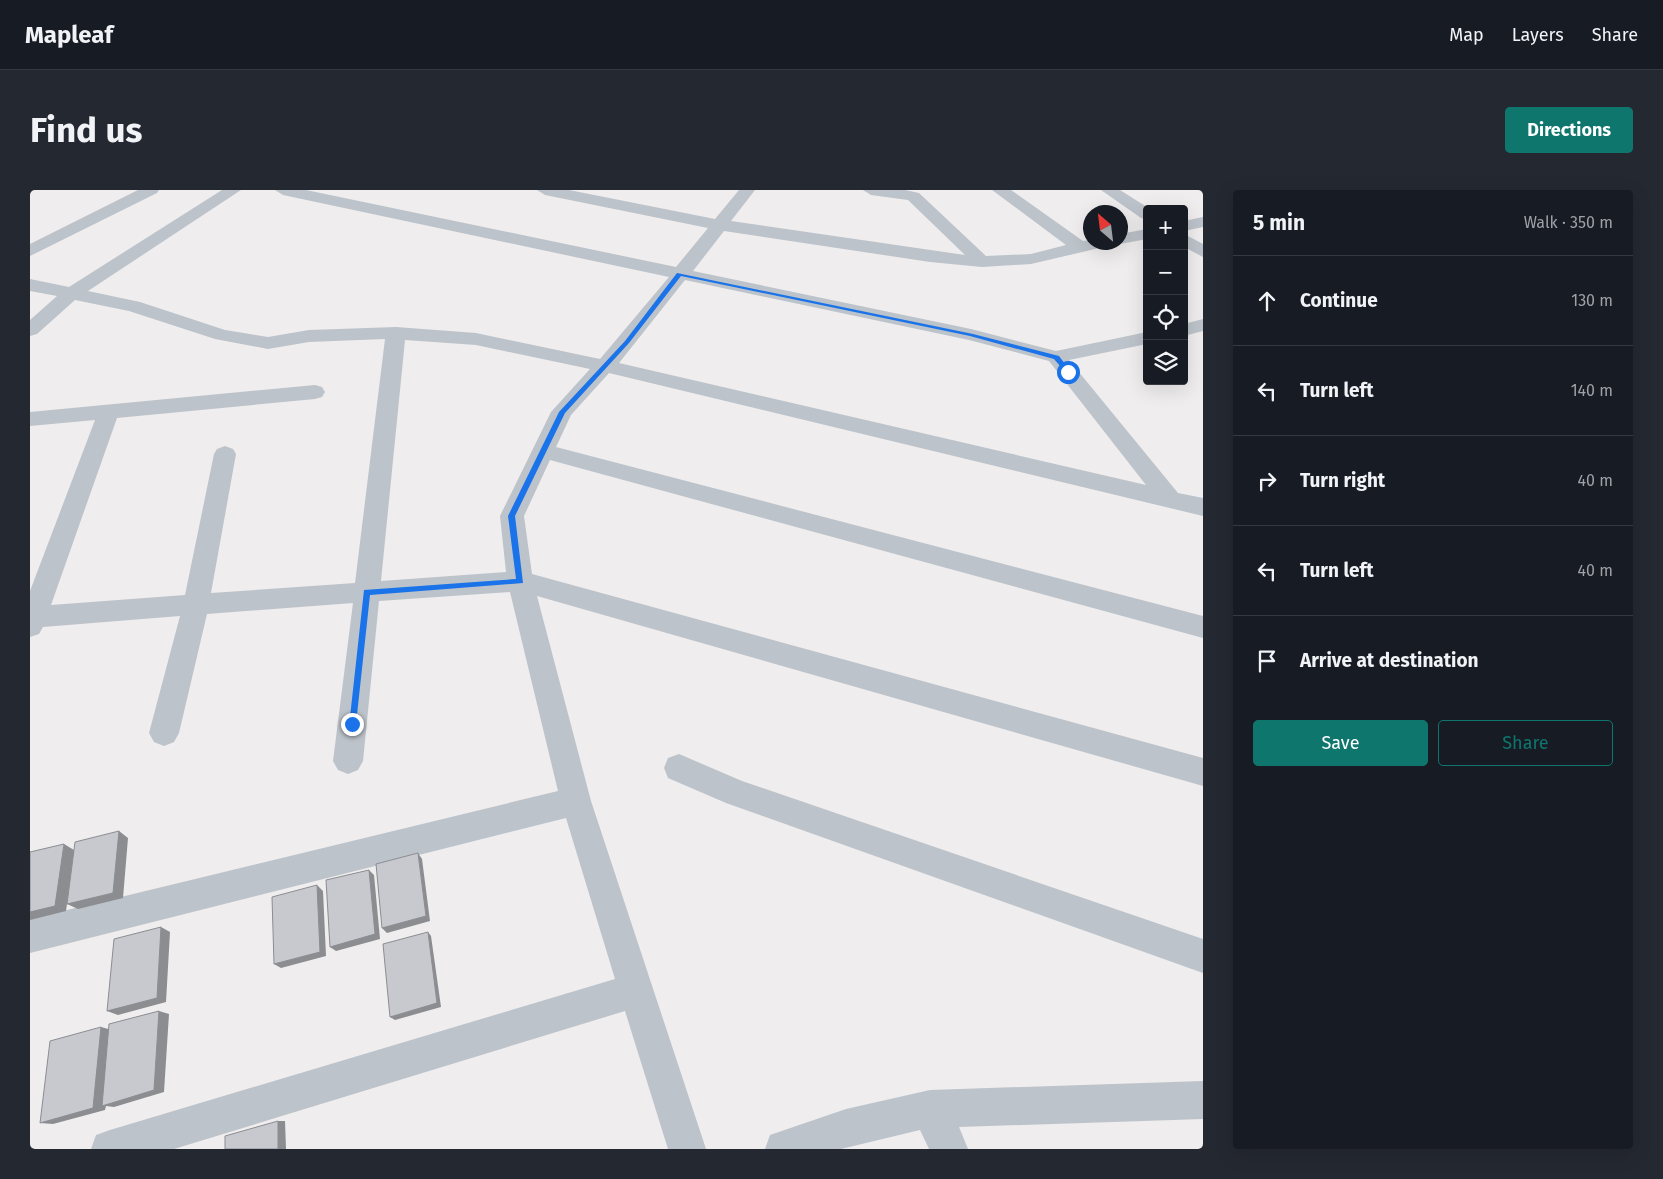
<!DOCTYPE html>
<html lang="en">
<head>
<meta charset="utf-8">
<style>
	:root { --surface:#171b24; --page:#242831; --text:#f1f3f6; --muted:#9ea1a6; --line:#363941; --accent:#0f766e }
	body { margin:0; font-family:"Fira Sans",sans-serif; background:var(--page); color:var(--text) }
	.controls { position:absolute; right:15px; top:15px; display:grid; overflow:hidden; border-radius:5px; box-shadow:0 5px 20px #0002 }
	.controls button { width:45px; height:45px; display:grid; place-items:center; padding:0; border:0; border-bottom:1px solid var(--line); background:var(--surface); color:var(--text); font:25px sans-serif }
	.compass { position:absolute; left:1053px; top:15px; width:45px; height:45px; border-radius:50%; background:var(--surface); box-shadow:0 5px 20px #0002; rotate:332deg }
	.stop { position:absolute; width:15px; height:15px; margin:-11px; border:4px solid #1a73e8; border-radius:50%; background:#fff }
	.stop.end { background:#1a73e8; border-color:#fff; box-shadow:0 1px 5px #0008 }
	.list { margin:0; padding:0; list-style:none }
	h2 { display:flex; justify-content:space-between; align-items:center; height:65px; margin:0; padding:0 20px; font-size:21px }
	h2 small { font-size:16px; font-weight:400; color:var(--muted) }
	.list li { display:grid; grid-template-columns:32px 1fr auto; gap:15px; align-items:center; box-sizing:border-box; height:90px; padding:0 20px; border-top:1px solid var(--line) }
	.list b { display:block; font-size:19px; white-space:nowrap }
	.list em { font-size:16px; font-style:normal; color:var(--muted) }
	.actions { display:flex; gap:10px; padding:15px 20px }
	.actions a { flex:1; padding:11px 0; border:1px solid var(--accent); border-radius:5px; text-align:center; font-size:18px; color:var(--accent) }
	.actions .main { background:var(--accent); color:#fff }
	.icon { flex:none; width:28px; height:28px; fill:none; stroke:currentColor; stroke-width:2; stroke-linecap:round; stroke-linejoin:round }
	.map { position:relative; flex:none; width:1173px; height:959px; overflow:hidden; border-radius:5px }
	header { display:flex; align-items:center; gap:30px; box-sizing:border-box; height:70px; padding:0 25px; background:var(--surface); border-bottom:1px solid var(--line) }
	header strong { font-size:24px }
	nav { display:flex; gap:28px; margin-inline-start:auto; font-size:18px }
	.intro { display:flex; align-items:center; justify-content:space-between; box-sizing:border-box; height:120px; padding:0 30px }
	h1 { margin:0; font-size:35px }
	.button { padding:12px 22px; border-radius:5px; background:var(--accent); color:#fff; font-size:18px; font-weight:700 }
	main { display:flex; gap:30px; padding:0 30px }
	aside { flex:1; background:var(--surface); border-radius:5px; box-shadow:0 5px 20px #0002 }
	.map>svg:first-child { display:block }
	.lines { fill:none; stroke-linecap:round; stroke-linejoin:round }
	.minor { fill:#bdc3ca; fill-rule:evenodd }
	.shaded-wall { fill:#8b8d91 }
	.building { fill:#c7c9cf; stroke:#8b8d91 }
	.route { fill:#1a73e8 }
</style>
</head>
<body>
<header>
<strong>Mapleaf</strong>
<nav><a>Map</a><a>Layers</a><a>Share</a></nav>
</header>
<div class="intro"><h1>Find us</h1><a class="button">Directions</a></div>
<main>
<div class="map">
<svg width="1173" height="959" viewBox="0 0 1173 959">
	<rect width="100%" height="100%" fill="#efeded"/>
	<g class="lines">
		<path class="minor" d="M108,0H129L127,3L0,66V54Z
			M192,0H211L58,101L110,112L195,140L238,147L279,140L366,137L446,143L570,169L639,87L253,5L245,0H276L646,77L678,38L515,5L507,0H539L685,29L709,0H725L701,31L935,65L878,10L841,5L833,0H875L889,3L956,66L1001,64L1036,55L962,0H981L1053,51L1060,50V52H1080L1078,56L1001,74L952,77L900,72L694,41L663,81L941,139L1026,161L1117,142V154L1039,170L1148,303L1173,308V326L579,183L541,225L526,257L1173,426V448L520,270L494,326L502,384L1173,568V596L507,406L561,611L676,959H638L595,821L144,959H61L66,945L80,940L585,789L536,628L0,763V729L528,601L480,402L349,411L333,571L328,580L318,584L308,580L303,571L323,413L177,424L149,543L144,552L134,556L124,552L119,543L150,426L13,437L9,444L0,447V401L65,230L0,236V222L285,195L292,197L295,202L292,207L285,209L87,228L21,415L155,405L184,264L187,259L195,256L203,259L206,264L181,403L325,393L355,149L279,152L238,159L185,149L99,121L45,110L7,144L0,146V130L27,106L0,101V89L39,97ZM655,90L939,150L1019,171L1116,295L589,173ZM375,150L446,155L560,179L521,222L470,326L476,382L351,391Z
			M1071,0H1090L1120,19H1117V29L1111,28Z
			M1173,27V37L1154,41V31Z
			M1117,39V49L1090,54L1084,52H1090V44Z
			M1154,44L1173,54V67L1154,57Z
			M1173,129V141L1154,146V134Z
			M649,564L712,591L1173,749V783L696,613L638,588L634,578L638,568Z
			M1173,891V929L929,937L938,959H899L890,940L811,959H735L740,945L816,919L900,900Z"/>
	</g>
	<path class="shaded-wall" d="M89,641L98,648L93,708L48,719L37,714L36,721L0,730V722L34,654L44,660Z
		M388,663L392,669L400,731L357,743L352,738Z
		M339,680L344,685L350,749L306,761L300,757Z
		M287,695L293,701L296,766L251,778L244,774Z
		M131,737L140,742L136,812L88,825L77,821Z
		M398,742L401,746L411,817L365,830L360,827Z
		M129,821L139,824L134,902L84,917L76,916L75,920L23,934L10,933L71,837L82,840Z
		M248,931H255L256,959H248Z"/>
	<path class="building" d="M89,641L83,703L37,714L45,652Z
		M34,654L25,716L0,722V662Z
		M388,663L396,726L352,738L346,674Z
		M339,680L345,744L300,757L296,690Z
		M287,695L290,762L244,774L242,707Z
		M131,737L127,808L77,821L84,749Z
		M398,742L407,813L360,827L353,754Z
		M129,821L124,900L72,916L79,834Z
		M71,837L63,918L10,933L20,851Z
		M248,931V959H195V946Z"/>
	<path class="route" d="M647,83L943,144L1029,166L1041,182L1036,183L1024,169L940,146L651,86L599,153L535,223L485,326L493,393L340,405L326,534L322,537L319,536L334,400L486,389L478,326L529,222L595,151Z"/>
</svg>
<div class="controls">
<button>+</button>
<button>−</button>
<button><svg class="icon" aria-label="locate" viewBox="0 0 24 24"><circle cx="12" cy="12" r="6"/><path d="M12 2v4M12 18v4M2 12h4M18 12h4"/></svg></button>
<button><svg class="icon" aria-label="layers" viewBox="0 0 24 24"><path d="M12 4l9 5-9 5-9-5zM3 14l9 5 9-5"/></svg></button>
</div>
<svg class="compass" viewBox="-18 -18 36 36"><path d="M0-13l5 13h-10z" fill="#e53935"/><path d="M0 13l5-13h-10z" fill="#9ea1a6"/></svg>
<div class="stop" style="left:1038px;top:182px"></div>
<div class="stop end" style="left:322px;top:534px"></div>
</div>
<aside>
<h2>5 min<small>Walk · 350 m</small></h2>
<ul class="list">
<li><svg class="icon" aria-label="ahead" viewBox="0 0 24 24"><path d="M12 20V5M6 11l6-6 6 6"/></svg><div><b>Continue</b></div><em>130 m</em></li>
<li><svg class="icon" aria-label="left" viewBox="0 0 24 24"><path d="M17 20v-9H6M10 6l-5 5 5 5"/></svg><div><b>Turn left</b></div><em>140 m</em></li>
<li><svg class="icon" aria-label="right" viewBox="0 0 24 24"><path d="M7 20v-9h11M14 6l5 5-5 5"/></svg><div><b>Turn right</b></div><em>40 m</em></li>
<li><svg class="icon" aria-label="left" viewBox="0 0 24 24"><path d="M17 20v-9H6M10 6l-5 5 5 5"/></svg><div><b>Turn left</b></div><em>40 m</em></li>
<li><svg class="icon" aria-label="arrive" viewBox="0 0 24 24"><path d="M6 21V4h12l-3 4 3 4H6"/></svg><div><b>Arrive at destination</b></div></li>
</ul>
<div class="actions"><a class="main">Save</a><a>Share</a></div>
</aside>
</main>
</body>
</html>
